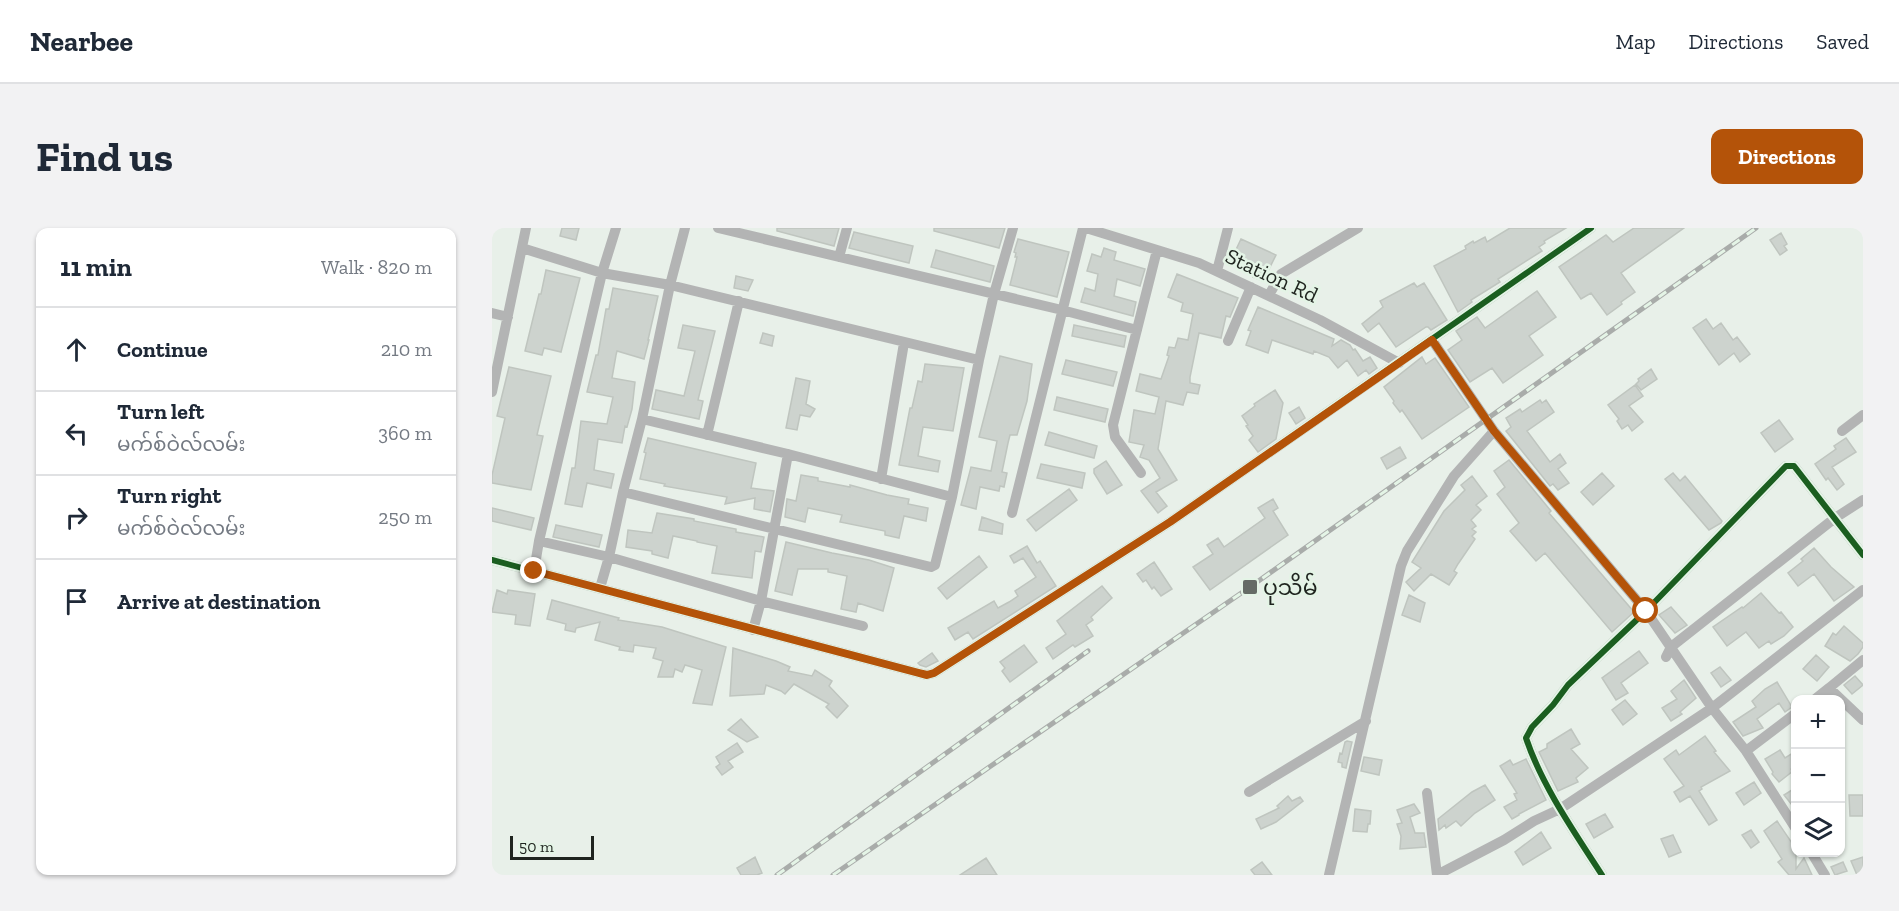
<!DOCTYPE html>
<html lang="en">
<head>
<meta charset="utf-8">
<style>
	:root { --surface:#fff; --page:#f2f2f3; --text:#1f2937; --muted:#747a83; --line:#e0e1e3; --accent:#b45309 }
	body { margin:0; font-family:"Zilla Slab","Noto Sans Myanmar",serif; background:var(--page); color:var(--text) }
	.controls { position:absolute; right:18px; bottom:18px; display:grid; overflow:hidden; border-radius:12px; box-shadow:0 2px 4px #0004 }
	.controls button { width:54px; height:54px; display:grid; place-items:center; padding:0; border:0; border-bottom:2px solid var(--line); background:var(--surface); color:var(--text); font:30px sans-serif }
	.scale { position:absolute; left:18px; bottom:15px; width:84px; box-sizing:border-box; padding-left:6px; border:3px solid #1f241f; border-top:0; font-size:16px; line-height:21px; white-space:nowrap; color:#1f241f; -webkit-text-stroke:4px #e4f4e6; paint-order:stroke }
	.stop { position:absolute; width:18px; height:18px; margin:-14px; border:4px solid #b45309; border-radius:50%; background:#fff }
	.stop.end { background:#b45309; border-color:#fff; box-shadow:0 2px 6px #0008 }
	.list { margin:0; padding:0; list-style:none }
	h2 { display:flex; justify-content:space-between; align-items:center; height:78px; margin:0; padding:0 24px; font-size:26px }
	h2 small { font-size:20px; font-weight:400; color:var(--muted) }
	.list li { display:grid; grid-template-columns:39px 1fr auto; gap:18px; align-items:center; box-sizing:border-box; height:84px; padding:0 24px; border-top:2px solid var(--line) }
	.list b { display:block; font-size:22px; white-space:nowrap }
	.list p { margin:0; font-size:20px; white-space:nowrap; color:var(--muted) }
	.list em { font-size:20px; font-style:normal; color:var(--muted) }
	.icon { flex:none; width:33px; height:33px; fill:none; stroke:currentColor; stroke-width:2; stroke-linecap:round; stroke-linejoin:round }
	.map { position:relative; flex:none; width:1371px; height:647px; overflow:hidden; border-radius:12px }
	header { display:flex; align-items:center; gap:36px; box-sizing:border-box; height:84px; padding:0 30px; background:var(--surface); border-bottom:2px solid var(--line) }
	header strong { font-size:28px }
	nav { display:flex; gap:33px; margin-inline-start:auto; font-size:21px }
	.intro { display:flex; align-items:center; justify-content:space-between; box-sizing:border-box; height:144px; padding:0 36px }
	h1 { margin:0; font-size:42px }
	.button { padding:15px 27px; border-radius:12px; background:var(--accent); color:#fff; font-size:21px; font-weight:700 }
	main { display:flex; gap:36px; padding:0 36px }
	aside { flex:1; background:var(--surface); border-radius:12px; box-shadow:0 2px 4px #0004 }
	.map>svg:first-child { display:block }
	.building { fill:#cdd3ce; stroke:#bfc5bf; stroke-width:1.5 }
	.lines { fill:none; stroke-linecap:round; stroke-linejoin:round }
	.minor { stroke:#b3b4b4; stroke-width:10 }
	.rail-casing { stroke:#a9acaa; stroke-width:5 }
	.rail { stroke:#e4f4e6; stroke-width:3; stroke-dasharray:9; stroke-linecap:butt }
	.cycleway-casing { stroke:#e4f4e6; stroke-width:10 }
	.cycleway { stroke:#1b5e20; stroke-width:6 }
	.route { stroke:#b45309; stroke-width:8 }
	.poi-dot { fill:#656b66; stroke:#e4f4e6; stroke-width:2 }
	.labels { text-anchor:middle; stroke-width:5; stroke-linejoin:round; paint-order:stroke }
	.street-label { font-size:22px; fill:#1f241f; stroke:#e4f4e6 }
	.poi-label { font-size:22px; fill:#1f241f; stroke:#e4f4e6; text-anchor:start }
</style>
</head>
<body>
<header>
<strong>Nearbee</strong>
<nav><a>Map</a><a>Directions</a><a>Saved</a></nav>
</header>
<div class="intro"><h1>Find us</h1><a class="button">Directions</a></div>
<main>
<aside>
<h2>11 min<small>Walk · 820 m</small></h2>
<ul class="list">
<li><svg class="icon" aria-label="ahead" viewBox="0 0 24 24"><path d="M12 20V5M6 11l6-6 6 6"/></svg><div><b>Continue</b></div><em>210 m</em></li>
<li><svg class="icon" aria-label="left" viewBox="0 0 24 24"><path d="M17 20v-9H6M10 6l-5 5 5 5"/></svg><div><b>Turn left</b><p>မက်စ်ဝဲလ်လမ်း</p></div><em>360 m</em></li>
<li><svg class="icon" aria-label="right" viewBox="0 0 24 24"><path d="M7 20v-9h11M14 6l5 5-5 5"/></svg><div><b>Turn right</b><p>မက်စ်ဝဲလ်လမ်း</p></div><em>250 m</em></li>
<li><svg class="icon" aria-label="arrive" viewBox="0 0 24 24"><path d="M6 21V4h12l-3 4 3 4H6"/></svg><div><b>Arrive at destination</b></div></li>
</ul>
</aside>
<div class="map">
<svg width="1371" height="647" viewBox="0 0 1371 647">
	<rect width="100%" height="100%" fill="#e8f0e9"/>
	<path class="building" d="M70,0H87L84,12L68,8Z
		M285,0H347L342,18L285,3Z
		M442,0H513L507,20L442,3Z
		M1018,0H1074L1052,13L1053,15L1047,19L1050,23L1006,51L1008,54L979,72L980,74L966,84L942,38L974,21L973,18L981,13L982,15L993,9L995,14Z
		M1142,0H1192L1129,45L1143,64L1129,74L1130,76L1115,87L1099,65L1089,71L1067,39L1114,7L1121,14Z
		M362,4L421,18L417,35L357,20Z
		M1289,5L1295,16L1292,18L1295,22L1288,27L1278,12Z
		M526,11L577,24L565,69L518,57L525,29H523L524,25L522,24Z
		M749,11L784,27L771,53L761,49L766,37L742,26Z
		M612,20L624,24L622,32L653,41L648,58L625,51L622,68L644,74L641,88L589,74L593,60L603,63L606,46L595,43L600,26L609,29Z
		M444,22L502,38L498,54L439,39Z
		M54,42L88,50L69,124L52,120L50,127L33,123L47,66H49Z
		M685,46L746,70L738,89L734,88L729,110L707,105L698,149V155L708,157L706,166L695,164L691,177L674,173L666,221L685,252L664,264L675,278L666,285L649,263L668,250L657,232L648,229L652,217L637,214L642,182L663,186L667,169L644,163L648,146L669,151L677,128L675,127L677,119L683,120L686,110L696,112L701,86L689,83L691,75L676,69Z
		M244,48L261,52L256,63L242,60Z
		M922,55L925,59L932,55L955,92L939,102L936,99H934L904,119L887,95L876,104L870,96L891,79L888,73Z
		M121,60L166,68L156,112H157L152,131L125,123L124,127L120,150L143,154L140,181L135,199L133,198L130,215L106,211L102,242L122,246L119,260L95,255L90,279L73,276L80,240H83L89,193L115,196L121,169L95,164L104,127H106L114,81H117Z
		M1045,63L1064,89L1037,108L1051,127L1011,155L1000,140L978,154L956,122L970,112L964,103L985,89L993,100Z
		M766,79L842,111L840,118L849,112L858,117L861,122L863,121L871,133L878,129L885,140L877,146L874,142L866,148L855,132L846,140L837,129L822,123L821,126L780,112L776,125L754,117L759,103L756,102Z
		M1214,91L1221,101L1229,95L1241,112L1245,109L1258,126L1248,134L1242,125L1227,137L1201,100Z
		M191,97L223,103L206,172L211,173L207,191L160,181L164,162L192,168L203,123L186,120Z
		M582,97L634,108L632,119L580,108Z
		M271,105L282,108L280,118L268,115Z
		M508,128L540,136L535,173L525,207H518L516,215L510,244L515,245L512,259L508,258L507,263L488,259L484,281L469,277L479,239L499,243L505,213L487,209Z
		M930,129L934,136L943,130L977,179L930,211L910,182L908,184L901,175L902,173L892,159Z
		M574,132L625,144L621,158L570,146Z
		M433,136L472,140L461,203L431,199L426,228L448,233L446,244L407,237L418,180H420L426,153L430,154Z
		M17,139L59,148L45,207L51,208L39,262L0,255V247L13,190L5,188Z
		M1159,141L1165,151L1149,162L1144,156L1147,153L1146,151Z
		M304,150L318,153L314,176L323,181L318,189L308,187L305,202L294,200Z
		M1143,157L1151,168L1137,178L1151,194L1140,203L1136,197L1130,201L1125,193L1127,191L1116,177Z
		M783,162L791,175L784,211L766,224L757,212L761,208L754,198L756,197L750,188L763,178L762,176Z
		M565,169L616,181L613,194L562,182Z
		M1048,172L1050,175L1054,172L1062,184L1035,203L1058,234L1068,226L1074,235L1066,241L1077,255L1066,262L1061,256L1058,258L1014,203L1019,199L1014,190L1028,181L1030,184Z
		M807,179L813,190L804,196L797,185Z
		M1287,192L1301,211L1283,224L1269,205Z
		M557,204L605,218L602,230L553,217Z
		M156,210L264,235L259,260L282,263L278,284L262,281L263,270L233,276L235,269L172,258L173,256L148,251L154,225L152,224Z
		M1354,210L1364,224L1340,239L1352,256L1345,262L1336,250L1334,252L1323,236L1344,221L1342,218Z
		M908,219L914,230L895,241L889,230Z
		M1017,232L1059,283L1057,285L1142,384L1120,404L1053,325L1044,333L1018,303L1027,295L1005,266L1013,259L1002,243Z
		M614,233L630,257L615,266L602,245V241Z
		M549,236L593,245L590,260L545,250Z
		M1110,245L1122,258L1101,277L1089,264Z
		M1181,245L1188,253L1193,248L1230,293L1229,295L1217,302L1173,251Z
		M309,247L326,250V253L358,259V257L395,267L417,271L416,276L436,280L434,293L412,288L407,310L393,307V303L348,294L350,287L316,280L313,294L293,289L295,271L304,273Z
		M980,248L995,268L984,277L989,282L979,292L984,298L980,301L984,304L980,308L983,311L966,336L962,343L965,345L957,357L939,346L922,363L914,354L929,340L920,334L952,283L973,262L969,257Z
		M577,261L585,272L544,303L535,292Z
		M781,271L786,280L781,283L796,307L718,362L701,339L721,326L715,317L726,310L732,319L773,290L766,280Z
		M0,280L42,290L39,302L0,293Z
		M165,285L202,291V293L244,301V304L272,309L269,324L263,323L260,350L220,345L225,318L205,314V313L181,308L176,330L160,326V323L134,319L136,302L160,305Z
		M490,289L511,296L510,306L487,302Z
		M64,297L110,307L107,319L61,309Z
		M294,314L340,325L377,332L402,340L391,383L366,375L364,384L349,381L355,348L336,344V341H306L300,367L283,363Z
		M535,318L545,335L548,333L564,358L481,411L476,404L463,412L456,400L502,373L506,380L517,374L526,368L523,363L544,349L531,330L522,335L518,328Z
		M1322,320L1339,339L1362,359L1342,373L1322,346L1306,358L1296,345L1311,333L1309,331Z
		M487,328L495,339L455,371L446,360Z
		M662,334L680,361L669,368L662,359L660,361L654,352L651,354L645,346Z
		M610,358L620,370L599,389L601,392L594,397L601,408L583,419L581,417L561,431L554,420L574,406L565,393Z
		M5,362L15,366L16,362L43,366L38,398L23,396L24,387L0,384Z
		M1269,365L1287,385L1289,384L1301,399L1292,408L1279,416L1277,413L1267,420L1254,404L1235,418L1221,399L1250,379L1251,380Z
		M917,367L933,375L928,394L910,387Z
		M60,372L127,390L126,392L170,399L234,419L220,477L201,475L210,442L193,437L190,444L183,441L181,449H166L171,433L161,430L164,420L142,417L141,424L127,422L128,419L103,412L108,394L84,400L83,404L73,402L74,396L55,391Z
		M1179,379L1195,397L1183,405L1167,387Z
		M1352,398L1371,415V419L1366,426L1358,433L1333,418L1341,405L1344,407Z
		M532,417L545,434L518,454L510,443L513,440L508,434Z
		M241,420L284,433L298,439L296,443L320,448L323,442L340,453L337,458L356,478L345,490L334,479L337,476L302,456L293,466L289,463L274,457L272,466L238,468Z
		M1147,423L1156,435L1129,455L1136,465L1124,472L1110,450Z
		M440,425L446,433L434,439L428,437L426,435Z
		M1324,427L1337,439L1325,453L1311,441Z
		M1228,439L1239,452L1229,459L1219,445Z
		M1363,448L1371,457L1360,466L1352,457Z
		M1192,452L1204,470L1188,484L1190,486L1179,493L1170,480L1185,471L1179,463Z
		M1285,454L1300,479L1293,484L1287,475L1265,491L1271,500L1251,508L1241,494L1264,479L1260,473L1273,461Z
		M1133,472L1145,486L1131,497L1120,482Z
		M249,491L266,509L255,514L236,502Z
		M1079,501L1088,516L1079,521L1096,540L1084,550L1086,554L1066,563L1047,524L1055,520V516Z
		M1213,508L1224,523L1222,524L1238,543L1209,559L1210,561L1207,563L1225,592L1217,597L1198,568L1188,574L1182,564L1192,558L1172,531L1184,522L1187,527Z
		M855,513L860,514L854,540L850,539V535L846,534L848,525L850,526L853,514Z
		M245,515L251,524L236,533L241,539L230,547L224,539L228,536L224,529Z
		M1288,522L1293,530L1304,523V537L1299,541L1301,543L1287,554L1280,546L1281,544L1273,531Z
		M872,529L890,532L887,547L869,543Z
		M1034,531L1054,572L1027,586V587L1020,591L1012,579L1025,572L1022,566L1025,565L1008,538L1018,532L1021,537Z
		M1262,554L1269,565L1252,577L1244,565Z
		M993,557L1003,572L983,585L969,598L964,593L954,600L953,597L947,602L946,591L980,564Z
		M1300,562L1304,565V582L1292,567Z
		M1357,567H1371V588H1358Z
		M796,568L800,573L808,569L811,573L784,594L769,601L764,591L787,580L785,578Z
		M922,576L928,585L918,589L923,605H932L934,619L908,621L909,608L905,596L910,595L905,582Z
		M863,581L879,583L878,596H876L875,604L861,603Z
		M1113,586L1121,599L1102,610L1094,596Z
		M1285,593L1304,621V641L1312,630L1320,647H1297L1286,634L1290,631L1272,603Z
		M1259,602L1267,614L1259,620L1250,607Z
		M1049,604L1059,620L1031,637L1023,624Z
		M1181,607L1189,624L1177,629L1169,611Z
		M263,629L270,645L265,647H249L245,640Z
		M1371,629V647H1365L1359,633Z
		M494,630L505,647H468Z
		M770,634L780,647H763L759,642Z
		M1351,634L1355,643L1343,647L1339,639Z"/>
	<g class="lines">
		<path class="minor" d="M226,0L570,82L645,102
			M594,0L707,35L828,92L907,135
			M30,20L110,45L178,57L487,132
			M347,29L355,0
			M725,43L736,0
			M777,67L789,46L866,0
			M0,85L16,89
			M940,112L1002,203L1154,383L1220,480L1254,523L1304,601
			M736,113L759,59
			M0,164L34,0
			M150,191L296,226L460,269
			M1350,203L1371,187
			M215,207L247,73
			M649,245L623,209L621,197L665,22
			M389,251L412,115
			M131,264L439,339L443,337L460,269L487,132L502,66L521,0
			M520,285L591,0
			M47,313L117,329L269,373L371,398
			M0,332L427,445L434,447L442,445L678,294L1099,0
			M42,343L47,313L110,45L124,0
			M108,360L117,329L131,264L150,191L178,57L193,0
			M261,402L269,373L296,226
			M1174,429L1179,419L1343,290L1371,272
			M1337,460L1371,432
			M1322,472L1337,460L1371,492
			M1254,523L1304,485
			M757,564L874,493
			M935,565L945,647
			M1319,624L1333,647
			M837,647L909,338L915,323L962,248L1002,203
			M945,647L1012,612L1042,593L1068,581L1220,480L1371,362
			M1110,647C1083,605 1050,558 1034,510L1040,499L1061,477L1076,457L1154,383L1294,238H1302L1371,327"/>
		<g class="rail-casing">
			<path id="rail" d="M285,647L596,423
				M341,647L758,359L1264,0"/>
		</g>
		<use href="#rail" class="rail"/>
		<g class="cycleway-casing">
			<path id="cycleway" d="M0,332L427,445L434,447L442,445L678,294L1099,0
				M1110,647C1083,605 1050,558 1034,510L1040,499L1061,477L1076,457L1154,383L1294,238H1302L1371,327"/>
		</g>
		<use href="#cycleway" class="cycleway"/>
	</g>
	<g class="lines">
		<path class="route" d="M42,343L427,445L435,447L442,445L678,294L940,112L1002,203L1154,383"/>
	</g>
	<rect class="poi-dot" x="750" y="351" width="16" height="16" rx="3"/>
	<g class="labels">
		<g class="street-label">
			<text transform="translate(780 47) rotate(25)" y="8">Station Rd</text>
		</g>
		<g class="poi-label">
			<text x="771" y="367">ပုသိမ်</text>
		</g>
	</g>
</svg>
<div class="controls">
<button>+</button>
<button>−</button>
<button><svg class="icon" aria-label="layers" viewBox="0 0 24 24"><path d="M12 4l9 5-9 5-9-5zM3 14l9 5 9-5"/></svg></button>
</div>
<div class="scale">50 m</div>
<div class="stop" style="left:1154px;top:383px"></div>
<div class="stop end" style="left:42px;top:343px"></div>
</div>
</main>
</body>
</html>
